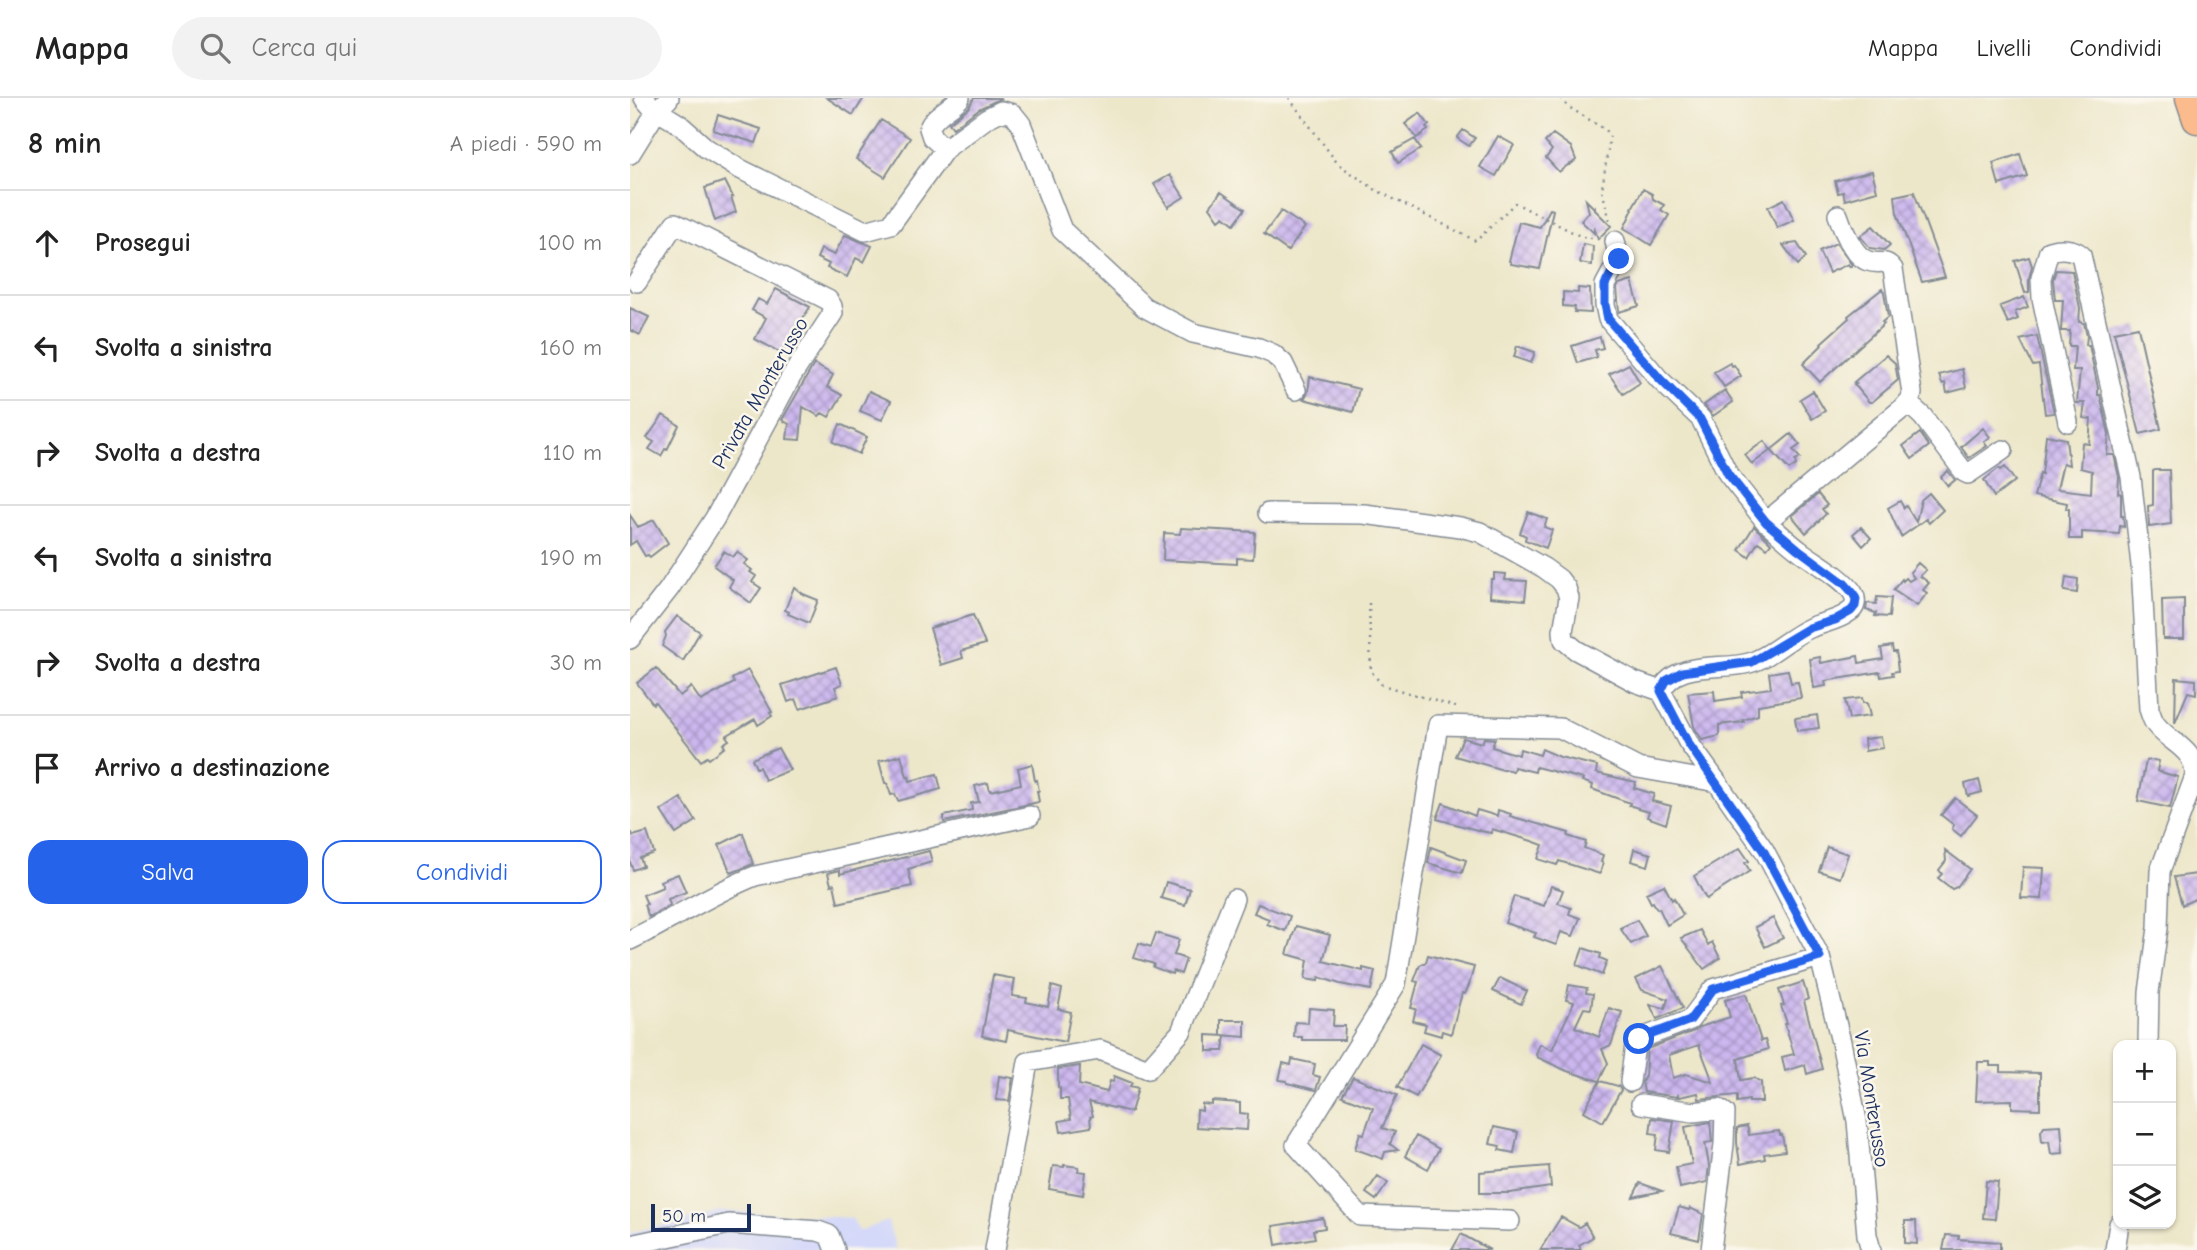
<!DOCTYPE html>
<html lang="it">
<head>
<meta charset="utf-8">
<style>
	:root { --surface:#fff; --page:#f2f2f2; --text:#222; --muted:#767676; --line:#e0e0e0; --accent:#2563eb }
	body { margin:0; font-family:"Comic Neue",sans-serif; background:var(--page); color:var(--text) }
	.controls { position:absolute; right:21px; bottom:21px; display:grid; overflow:hidden; border-radius:14px; box-shadow:0 2px 5px #0004 }
	.controls button { width:63px; height:63px; display:grid; place-items:center; padding:0; border:0; border-bottom:2px solid var(--line); background:var(--surface); color:var(--text); font:35px sans-serif }
	.scale { position:absolute; left:21px; bottom:18px; width:100px; box-sizing:border-box; padding-left:7px; border:4px solid #1b2f5e; border-top:0; font-size:19px; line-height:24px; white-space:nowrap; color:#1b2f5e; -webkit-text-stroke:5px #fbf7ec; paint-order:stroke }
	.stop { position:absolute; width:21px; height:21px; margin:-16px; border:5px solid #2563eb; border-radius:50%; background:#fff }
	.stop.end { background:#2563eb; border-color:#fff; box-shadow:0 2px 7px #0008 }
	.list { margin:0; padding:0; list-style:none }
	h2 { display:flex; justify-content:space-between; align-items:center; height:91px; margin:0; padding:0 28px; font-size:30px }
	h2 small { font-size:23px; font-weight:400; color:var(--muted) }
	.list li { display:grid; grid-template-columns:46px 1fr auto; gap:21px; align-items:center; box-sizing:border-box; height:105px; padding:0 28px; border-top:2px solid var(--line) }
	.list b { display:block; font-size:26px; white-space:nowrap }
	.list em { font-size:23px; font-style:normal; color:var(--muted) }
	.actions { display:flex; gap:14px; padding:21px 28px }
	.actions a { flex:1; padding:16px 0; border:2px solid var(--accent); border-radius:21px; text-align:center; font-size:24px; color:var(--accent) }
	.actions .main { background:var(--accent); color:#fff }
	.icon { flex:none; width:38px; height:38px; fill:none; stroke:currentColor; stroke-width:2; stroke-linecap:round; stroke-linejoin:round }
	.map { position:relative; flex:none; width:1567px; height:1152px; overflow:hidden }
	header { display:flex; align-items:center; gap:42px; box-sizing:border-box; height:98px; padding:0 35px; background:var(--surface); border-bottom:2px solid var(--line) }
	header strong { font-size:33px }
	nav { display:flex; gap:38px; margin-inline-start:auto; font-size:24px }
	.search { width:490px; height:63px; background:var(--page); display:flex; align-items:center; gap:18px; box-sizing:border-box; padding:0 24px; border-radius:38px; color:var(--muted); font-size:26px }
	main { display:flex }
	aside { flex:1; background:var(--surface) }
	.map>svg:first-child { display:block }
	.built { fill:#d4d8f9 }
	.building { fill:url(#building-cross-hatch); fill-rule:evenodd }
	.lines { fill:none; stroke-linecap:round; stroke-linejoin:round }
	.minor-casing { stroke:#848b94; stroke-width:22 }
	.highway-casing { stroke:#848b94; stroke-width:31 }
	.path { stroke:#848b94; stroke-width:2.5; stroke-dasharray:2 5; stroke-linecap:butt }
	.minor { stroke:#fff; stroke-width:19 }
	.highway { stroke:#fbbb8c; stroke-width:28 }
	.route { stroke:#2563eb; stroke-width:9 }
	.labels { text-anchor:middle; stroke-width:5; stroke-linejoin:round; paint-order:stroke }
	.street-label { font-size:21px; fill:#1b2f5e; stroke:#fbf7ec }
</style>
</head>
<body>
<header>
<strong>Mappa</strong>
<div class="search"><svg class="icon" aria-label="search" viewBox="0 0 24 24"><circle cx="10" cy="10" r="6"/><path d="M15 15l6 6"/></svg>Cerca qui</div>
<nav><a>Mappa</a><a>Livelli</a><a>Condividi</a></nav>
</header>
<main>
<aside>
<h2>8 min<small>A piedi · 590 m</small></h2>
<ul class="list">
<li><svg class="icon" aria-label="ahead" viewBox="0 0 24 24"><path d="M12 20V5M6 11l6-6 6 6"/></svg><div><b>Prosegui</b></div><em>100 m</em></li>
<li><svg class="icon" aria-label="left" viewBox="0 0 24 24"><path d="M17 20v-9H6M10 6l-5 5 5 5"/></svg><div><b>Svolta a sinistra</b></div><em>160 m</em></li>
<li><svg class="icon" aria-label="right" viewBox="0 0 24 24"><path d="M7 20v-9h11M14 6l5 5-5 5"/></svg><div><b>Svolta a destra</b></div><em>110 m</em></li>
<li><svg class="icon" aria-label="left" viewBox="0 0 24 24"><path d="M17 20v-9H6M10 6l-5 5 5 5"/></svg><div><b>Svolta a sinistra</b></div><em>190 m</em></li>
<li><svg class="icon" aria-label="right" viewBox="0 0 24 24"><path d="M7 20v-9h11M14 6l5 5-5 5"/></svg><div><b>Svolta a destra</b></div><em>30 m</em></li>
<li><svg class="icon" aria-label="arrive" viewBox="0 0 24 24"><path d="M6 21V4h12l-3 4 3 4H6"/></svg><div><b>Arrivo a destinazione</b></div></li>
</ul>
<div class="actions"><a class="main">Salva</a><a>Condividi</a></div>
</aside>
<div class="map">
<svg width="1567" height="1152" viewBox="0 0 1567 1152">
	<defs>
		<pattern id="building-cross-hatch" width="8" height="8" patternUnits="userSpaceOnUse" patternTransform="scale(1.75)"><rect width="8" height="8" fill="#ccb7ee"/><path d="M0 0l8 8M0 8l8-8" fill="none" stroke="#a595c4"/></pattern>
	</defs>
	<rect width="100%" height="100%" fill="#fbf7ec"/>
	<filter id="ink" filterUnits="userSpaceOnUse"><feTurbulence type="fractalNoise" baseFrequency=".0143" numOctaves="2"/><feDisplacementMap in="SourceGraphic" scale="14" xChannelSelector="R" yChannelSelector="G"/><feConvolveMatrix kernelMatrix="1 2 1 2 8 2 1 2 1" color-interpolation-filters="sRGB"/></filter>
	<filter id="wash" filterUnits="userSpaceOnUse"><feTurbulence type="fractalNoise" baseFrequency=".00686" numOctaves="4" result="noise"/><feDisplacementMap in="SourceGraphic" scale="28" xChannelSelector="R" yChannelSelector="G"/><feGaussianBlur stdDeviation="1.57" result="paint"/><feColorMatrix in="noise" values="0 0 0 0 0 0 0 0 0 0 0 0 0 0 0 0 0 1.4 0 .05"/><feComposite in="paint" operator="in"/></filter>
	<g filter="url(#wash)">
		<rect width="100%" height="100%" fill="#ede7ca"/>
		<path class="built" d="M93,1113L222,1120L229,1133L258,1123L266,1152H0V1135Z"/>
		<g id="blocks">
			<path class="building" d="M197,0H234L223,17Z
				M344,0H372L350,10L323,30L319,25L339,9Z
				M790,15L799,27L796,29L798,32L787,40L775,26Z
				M88,17L131,31L126,45L83,32Z
				M251,22L280,40L255,79L226,61Z
				M833,32L845,40L839,48L827,40Z
				M923,36L941,49L946,62L940,67L939,66L929,74L916,60L922,52L915,44Z
				M868,38L884,47L866,78L850,69Z
				M785,41L791,51L768,65L762,54Z
				M1390,56L1397,78L1369,87L1363,65Z
				M1242,73L1247,93L1215,102L1213,94L1208,95L1205,83Z
				M540,77L554,99L538,109L524,86Z
				M95,83L103,99H101L106,114L85,123L75,90Z
				M1013,91L1022,96L1023,101L1034,107L1031,112L1039,117L1021,147L994,130L1003,111L1002,110Z
				M591,94L615,111L604,126L594,118L589,122L580,109Z
				M1284,94L1315,179L1292,184L1267,115L1265,98Z
				M1154,101L1164,122L1147,130L1138,109Z
				M956,102L964,110L965,109V112L981,128L968,141L964,129V135L951,123L959,114Z
				M920,111L923,112L910,171L881,166V164L879,163L889,124L910,129Z
				M651,113L675,129L658,153L634,136Z
				M1243,128L1260,147L1254,152L1240,150L1230,138Z
				M215,137L242,148L234,164L226,160L217,179L197,170L199,166L187,160L191,151L204,157Z
				M1167,145L1176,159L1168,167L1153,147Z
				M1206,145L1222,167L1220,169L1218,166L1199,175L1189,153Z
				M953,146L963,148L962,167L950,165Z
				M1399,159L1402,168L1399,180V194L1395,195L1385,163Z
				M1426,172L1442,173L1450,210L1449,224L1454,225L1457,238L1456,247H1459L1468,290V297H1470L1479,336L1477,357H1484L1489,379L1488,395L1491,396V418H1493L1494,429L1490,428L1489,436L1452,434V441H1439V411H1436L1437,405L1404,398L1410,375L1412,376L1416,337L1436,341L1439,367L1433,365L1427,391L1461,395L1462,373L1450,370L1452,345L1459,346L1461,321L1453,320L1455,305H1447L1450,272H1443L1445,248H1439L1440,233H1431L1433,202H1425L1423,181Z
				M1002,183L1009,208L989,214L987,190L989,187Z
				M948,190L960,191L961,215L944,214L945,209L933,208V194L948,195Z
				M146,191L180,209L151,255L125,241L136,220L122,212L128,201L137,206Z
				M1252,191L1254,194L1258,219L1252,224L1254,226L1190,284L1173,266L1192,247L1191,245L1219,220L1218,218Z
				M1394,199L1398,209L1385,214L1388,221L1378,225L1370,208Z
				M0,210L19,219L10,237L0,232Z
				M1508,229L1531,331L1510,336L1484,234Z
				M1407,238L1424,315L1415,316L1409,267L1403,268L1390,242Z
				M970,239L973,250L965,252L967,259L948,265L942,248Z
				M887,248L905,254L901,265L884,259Z
				M1256,257L1265,265L1268,282L1242,304H1239L1224,286L1226,285L1224,284Z
				M1100,265L1102,268L1104,267L1111,278L1094,289L1084,274Z
				M184,266L203,277L197,289L212,297L199,319L192,315L189,318L173,309L170,342L157,341L159,326L152,322Z
				M999,266L1010,285L993,296L979,276Z
				M1332,271L1336,290L1317,295L1315,285L1312,286L1309,277Z
				M680,279L729,291L723,314L674,301L678,294Z
				M1095,292L1103,304L1083,318L1074,307Z
				M239,293L261,303L252,322L230,313Z
				M1183,293L1195,313L1182,321L1170,301Z
				M33,317L49,327L37,352L35,351L31,358L19,351L24,344L17,340Z
				M210,326L237,339L229,356L203,344Z
				M1353,330L1360,339L1354,344L1357,348L1339,360L1331,349Z
				M1290,335L1299,348L1282,361L1273,348Z
				M1161,336L1170,347L1163,352L1170,360L1165,363L1166,367L1159,372L1141,352Z
				M1134,343L1141,352L1122,366L1115,357Z
				M1375,369L1385,383L1364,399L1354,382L1369,370L1371,372Z
				M1525,372H1539L1541,426L1519,429L1518,408L1523,407V373Z
				M1318,373L1325,382L1318,388L1311,379Z
				M1299,395L1313,412L1299,425L1296,421L1271,439L1258,410L1270,403L1274,410L1276,408L1286,424L1291,402Z
				M1188,396L1197,407L1192,411L1196,416L1176,435L1162,418Z
				M898,414L917,421L914,429L922,432L916,450L895,442L896,438L890,435Z
				M0,417L8,429L24,422L38,445L20,459L18,457L15,458L6,443L0,447Z
				M1124,428L1141,445L1137,450L1128,444L1119,459L1109,452Z
				M1231,429L1241,440L1233,448L1223,436Z
				M551,430L625,434L623,461L607,460V466L533,462L534,435L550,436Z
				M94,453L103,459L107,454L118,462L114,466L122,472L120,474L126,478L122,484L131,490L121,505L99,489L103,482L84,468Z
				M1288,465L1296,472L1290,478L1299,485L1293,492L1297,495L1287,508L1263,492L1272,481L1273,483L1276,480L1279,483L1284,480L1280,474Z
				M864,475L876,476L875,482L897,483L895,502L860,499L861,481H864Z
				M1436,479L1448,481L1447,495L1434,493Z
				M164,489L173,496L188,502L179,525L158,516L159,514L155,512Z
				M1247,499L1261,500L1259,519L1245,518L1246,515L1236,512L1237,505L1246,506Z
				M1554,501V541H1533L1532,502Z
				M343,517L355,546L331,553L333,560L311,567L300,530Z
				M47,518L70,534L53,563L32,548L36,538L35,534Z
				M1262,548L1263,554H1266L1268,564H1267L1268,573L1262,574L1263,577L1251,579L1250,574L1195,583L1196,588L1184,590L1180,561L1190,559L1191,565L1228,558L1229,565L1253,561L1251,550Z
				M206,569L212,586L205,589L208,598L170,611L166,601L158,604L152,587Z
				M26,570L50,598L61,589L71,603L104,585L102,581L118,572L142,614L140,615L142,618L128,627L125,621L96,638L99,642L93,646L95,649L79,661L77,659L71,663L25,604L23,606L7,585Z
				M1158,572L1161,585L1168,584L1171,600L1128,607V617L1113,622L1114,624L1089,627V638L1072,642L1064,629L1058,595L1084,593L1085,603L1112,599L1111,594L1141,590L1139,575Z
				M1546,580L1566,582V596L1558,594L1545,625Z
				M1232,600L1233,605H1237L1240,618L1219,621L1215,602Z
				M1187,617L1189,630L1167,633L1165,620Z
				M1251,639L1253,650L1235,653L1234,641Z
				M833,640L852,645L854,640L865,641L862,649L889,657L890,651L910,657L912,651L930,659L967,668L966,675L1006,684L1004,690L1024,696L1022,703L1041,708L1036,726L1017,719L1019,714L1008,711V710L999,707L1000,705L962,691L963,687L952,683L953,681L906,669L905,674L884,669L883,673L873,671V672L825,658Z
				M148,650L160,672L135,682L129,669L126,670L122,661Z
				M271,657L277,679H279L280,683L307,676L311,691L268,703L265,696L261,697L257,685H255L249,663Z
				M1523,662L1529,663L1527,673L1548,679L1540,710L1508,703L1516,663Z
				M402,666L405,683L407,682L409,693H407L409,704L314,724V718L342,712L341,705L349,704L345,688L358,685L360,693L391,686L388,670Z
				M1349,682L1352,694L1338,698L1335,686Z
				M51,700L66,723L46,736L31,713Z
				M1325,700L1347,717L1331,738L1322,731L1324,727L1311,717Z
				M813,705L845,718L847,712L867,718L868,712L881,716L880,718L939,735L938,738L956,744L954,750L973,757L971,764L973,765L970,776L929,763L927,767L908,761L913,747L902,743L862,731L861,735L851,733L807,721Z
				M17,734L24,755L10,760L13,768L3,772L0,764V735H2L3,738Z
				M113,735L123,766L101,775L89,747Z
				M801,749L836,762L832,775L798,765Z
				M1197,749L1218,756L1210,780L1189,773Z
				M1110,750L1119,763L1115,765L1120,773L1076,801L1064,778Z
				M1004,751L1021,756L1018,768L1001,763Z
				M1315,752L1340,771L1327,789L1322,791L1308,780L1312,776L1309,772L1316,763Z
				M299,753L302,764L278,771L282,788L208,805L204,786L201,787L198,775L210,772V776Z
				M1393,769L1414,770L1412,801L1391,800Z
				M48,776L56,794L38,801L40,807L19,819L14,807L17,806L13,797L33,789L30,783Z
				M1567,776V800L1552,807L1544,779Z
				M536,784L560,791L555,807L531,800Z
				M1034,787L1042,802L1044,800L1053,817L1037,827L1029,810L1027,811L1023,804L1021,805L1016,795Z
				M921,788L933,792L928,805L941,810L939,816L950,820L943,838L931,834L926,847L904,839L906,835L875,825L884,798L914,808Z
				M628,806L660,818L655,833L637,826L639,821L624,815Z
				M1143,820L1153,840L1135,849L1125,829Z
				M1007,822L1016,838L1001,846L990,830Z
				M666,828L700,837L693,863L733,873V870L745,873L741,892L710,886L689,879L688,883L675,881L678,862L657,856Z
				M1070,832L1078,847L1082,844L1090,860L1074,871L1051,840Z
				M526,835L549,842L544,857L556,861L551,876L543,873L542,876L523,869L524,866L504,860L509,845L521,849Z
				M953,850L971,856L970,860L977,863L972,877L947,867Z
				M798,857L844,869L839,887L835,896L832,895L821,936L812,933L811,938L794,933L796,926L783,923L786,911L781,910L788,884L784,883L790,867L796,864Z
				M1032,868L1053,910L1027,921L1020,907L1035,910L1038,901L1012,892L1006,881Z
				M363,877L385,881L382,898L397,900L396,904L418,909L422,888L432,891L428,911L441,914L435,944L378,932L376,943L352,938Z
				M870,880L897,893L891,906L863,893Z
				M1173,884L1178,901L1174,903L1192,971L1177,976L1175,967L1155,973L1152,959L1164,956L1155,926L1157,925L1151,908L1154,907L1149,892Z
				M939,887L957,890L956,895L963,896L961,911L954,910L945,929L969,939L979,910L992,914L981,947L972,951L978,965L969,983L937,973L907,959L906,956L910,946L922,952L944,904L936,902Z
				M1116,896L1131,943L1135,942L1138,951L1108,961L1111,982L1124,980L1131,984L1132,1004H1119V1002L1107,1004V997L1069,1001L1068,995L1049,999L1048,997L1047,999L1014,994L1012,984L1015,978L1017,951L1064,933L1070,929L1100,919L1095,902ZM1069,947L1083,984L1056,976L1043,980L1039,957Z
				M679,910L704,912L703,928H715L714,942H672V939H664L665,924L678,925Z
				M591,922H615V939L591,937Z
				M577,937L595,938L593,953H577Z
				M791,946L811,957L786,999L767,989Z
				M662,961L685,966L683,977L690,979L686,992L657,985V983L649,982L653,965L661,967Z
				M1348,964H1360V968H1371V974L1410,975V1011L1382,1010V1002L1346,1003Z
				M450,968L449,987L477,994L480,983L483,984L484,978L502,985L500,988L508,990L501,1014L459,1004L463,1018L460,1019L461,1029L431,1034L429,1023L441,1021L438,1001H430V990L428,989V971Z
				M369,978L383,980L379,1003L366,1002Z
				M723,979L767,997L752,1030L765,1034L760,1046L768,1052L755,1054L753,1061L725,1051L730,1035L734,1036L743,1010L712,998Z
				M970,983L988,988L991,992L973,1024L954,1013Z
				M582,1003L610,1005V1015L618,1016L617,1032L566,1029L567,1012L572,1013V1006L582,1007Z
				M1022,1020L1044,1023L1039,1054L1026,1052L1028,1036L1020,1035Z
				M1080,1024L1082,1044L1075,1045L1079,1068L1077,1084L1050,1090L1046,1069L1062,1066L1055,1029Z
				M1431,1027L1433,1055L1421,1056L1419,1043L1412,1044L1411,1033L1414,1028Z
				M1117,1028L1119,1037L1149,1033L1150,1037H1152L1155,1053L1134,1056L1135,1061L1110,1066L1107,1045V1030Z
				M864,1029L888,1034L884,1055L869,1052L870,1048L860,1046Z
				M786,1038L809,1051L798,1071L775,1058Z
				M434,1067L449,1069L448,1073L456,1074L453,1097L419,1091L423,1068L434,1069Z
				M919,1068L921,1089L880,1095H850V1074Z
				M748,1078L758,1085L746,1102L736,1095Z
				M1356,1083L1368,1084L1365,1121L1353,1120Z
				M1010,1085L1032,1093L1003,1099Z
				M1049,1109L1059,1112L1060,1110L1073,1116L1069,1142L1041,1135Z
				M931,1119L949,1129L955,1125L963,1139L949,1147L951,1152H910Z
				M693,1120L695,1130L683,1132L685,1140L646,1147L643,1128Z
				M1275,1123H1286L1287,1146L1275,1145Z
				M831,1136L860,1152H822Z
				M1316,1137L1329,1138L1328,1141L1370,1144V1152H1313Z"/>
		</g>
	</g>
	<g filter="url(#ink)">
		<use href="#blocks" fill-opacity="0" stroke="#848b94" stroke-width="2"/>
		<g class="lines">
			<g class="minor-casing">
				<path id="minor" d="M14,0L26,14L36,18L49,26L76,50L106,69L235,133L261,126L315,51L357,20L371,13L383,16L391,26L432,132L514,209L563,235L629,250L643,256L653,265L666,292
					M315,51L302,39L299,30C305,16 320,11 330,0
					M0,56L26,14L39,0
					M985,143L989,161L975,187V207L978,221L1029,281L1071,321L1098,376L1136,424
					M1278,305L1293,319L1334,374L1338,376L1373,352
					M1438,324L1412,200L1411,180L1419,153C1429,150 1443,150 1451,157L1501,379L1511,467L1519,611C1521,616 1522,622 1526,627C1541,646 1565,650 1565,678L1530,773L1528,830L1519,894L1518,947
					M638,415L734,416L830,429L850,434L914,470L929,481L936,490L939,500L933,533L934,542L946,552L1005,584L1031,593
					M0,541L39,491L85,420L161,279L203,215L202,208L198,202L45,125L7,184
					M1087,684L1058,644L1031,593C1047,561 1090,573 1119,565C1141,559 1159,539 1180,530C1193,524 1208,523 1219,514C1226,510 1227,502 1223,495C1213,479 1184,464 1169,452C1157,443 1147,433 1136,424L1274,309L1281,301L1282,295L1263,171C1255,160 1249,167 1238,163C1224,159 1212,130 1208,117
					M0,842C42,822 82,795 125,778L400,718
					M1000,984L1005,947L1009,941L1060,922L1083,891L1190,859
					M1011,1006L1063,1014L1089,1011L1095,1015L1094,1046L1081,1152
					M880,1123L730,1118L666,1047L766,886L808,627L930,630L1008,670L1087,684L1134,752L1190,859L1211,944L1227,1023L1237,1137L1241,1152
					M0,1147L99,1126L188,1133L199,1137L205,1152
					M365,1152L398,964L470,952L518,971L551,934L604,801
					M1485,1152L1489,1126"/>
			</g>
			<g class="highway-casing">
				<path id="highway" d="M1560,0L1567,21"/>
			</g>
			<path class="path" d="M659,0L708,66L746,92L846,143L885,105L952,139L970,141
				M931,0L937,8L976,32L980,37L972,92L981,127
				M739,505L741,573L752,587L829,610"/>
			<use href="#minor" class="minor"/>
			<use href="#highway" class="highway"/>
		</g>
	</g>
	<g class="lines" filter="url(#ink)">
		<path class="route" d="M989,161L975,187V207L978,221L1030,281L1070,321L1098,376L1136,424L1168,451L1214,485L1223,495L1226,501L1225,508L1221,513L1205,522L1179,530L1122,564L1052,574L1036,583L1031,593L1058,645L1133,752L1190,859L1083,891L1060,922L1009,941"/>
	</g>
	<g class="labels">
		<g class="street-label">
			<text transform="translate(130 295) rotate(-60)" y="7">Privata Monterusso</text>
			<text transform="translate(1242 1001) rotate(81)" y="7">Via Monterusso</text>
		</g>
	</g>
</svg>
<div class="controls">
<button>+</button>
<button>−</button>
<button><svg class="icon" aria-label="layers" viewBox="0 0 24 24"><path d="M12 4l9 5-9 5-9-5zM3 14l9 5 9-5"/></svg></button>
</div>
<div class="scale">50 m</div>
<div class="stop" style="left:1009px;top:941px"></div>
<div class="stop end" style="left:989px;top:161px"></div>
</div>
</main>
</body>
</html>
